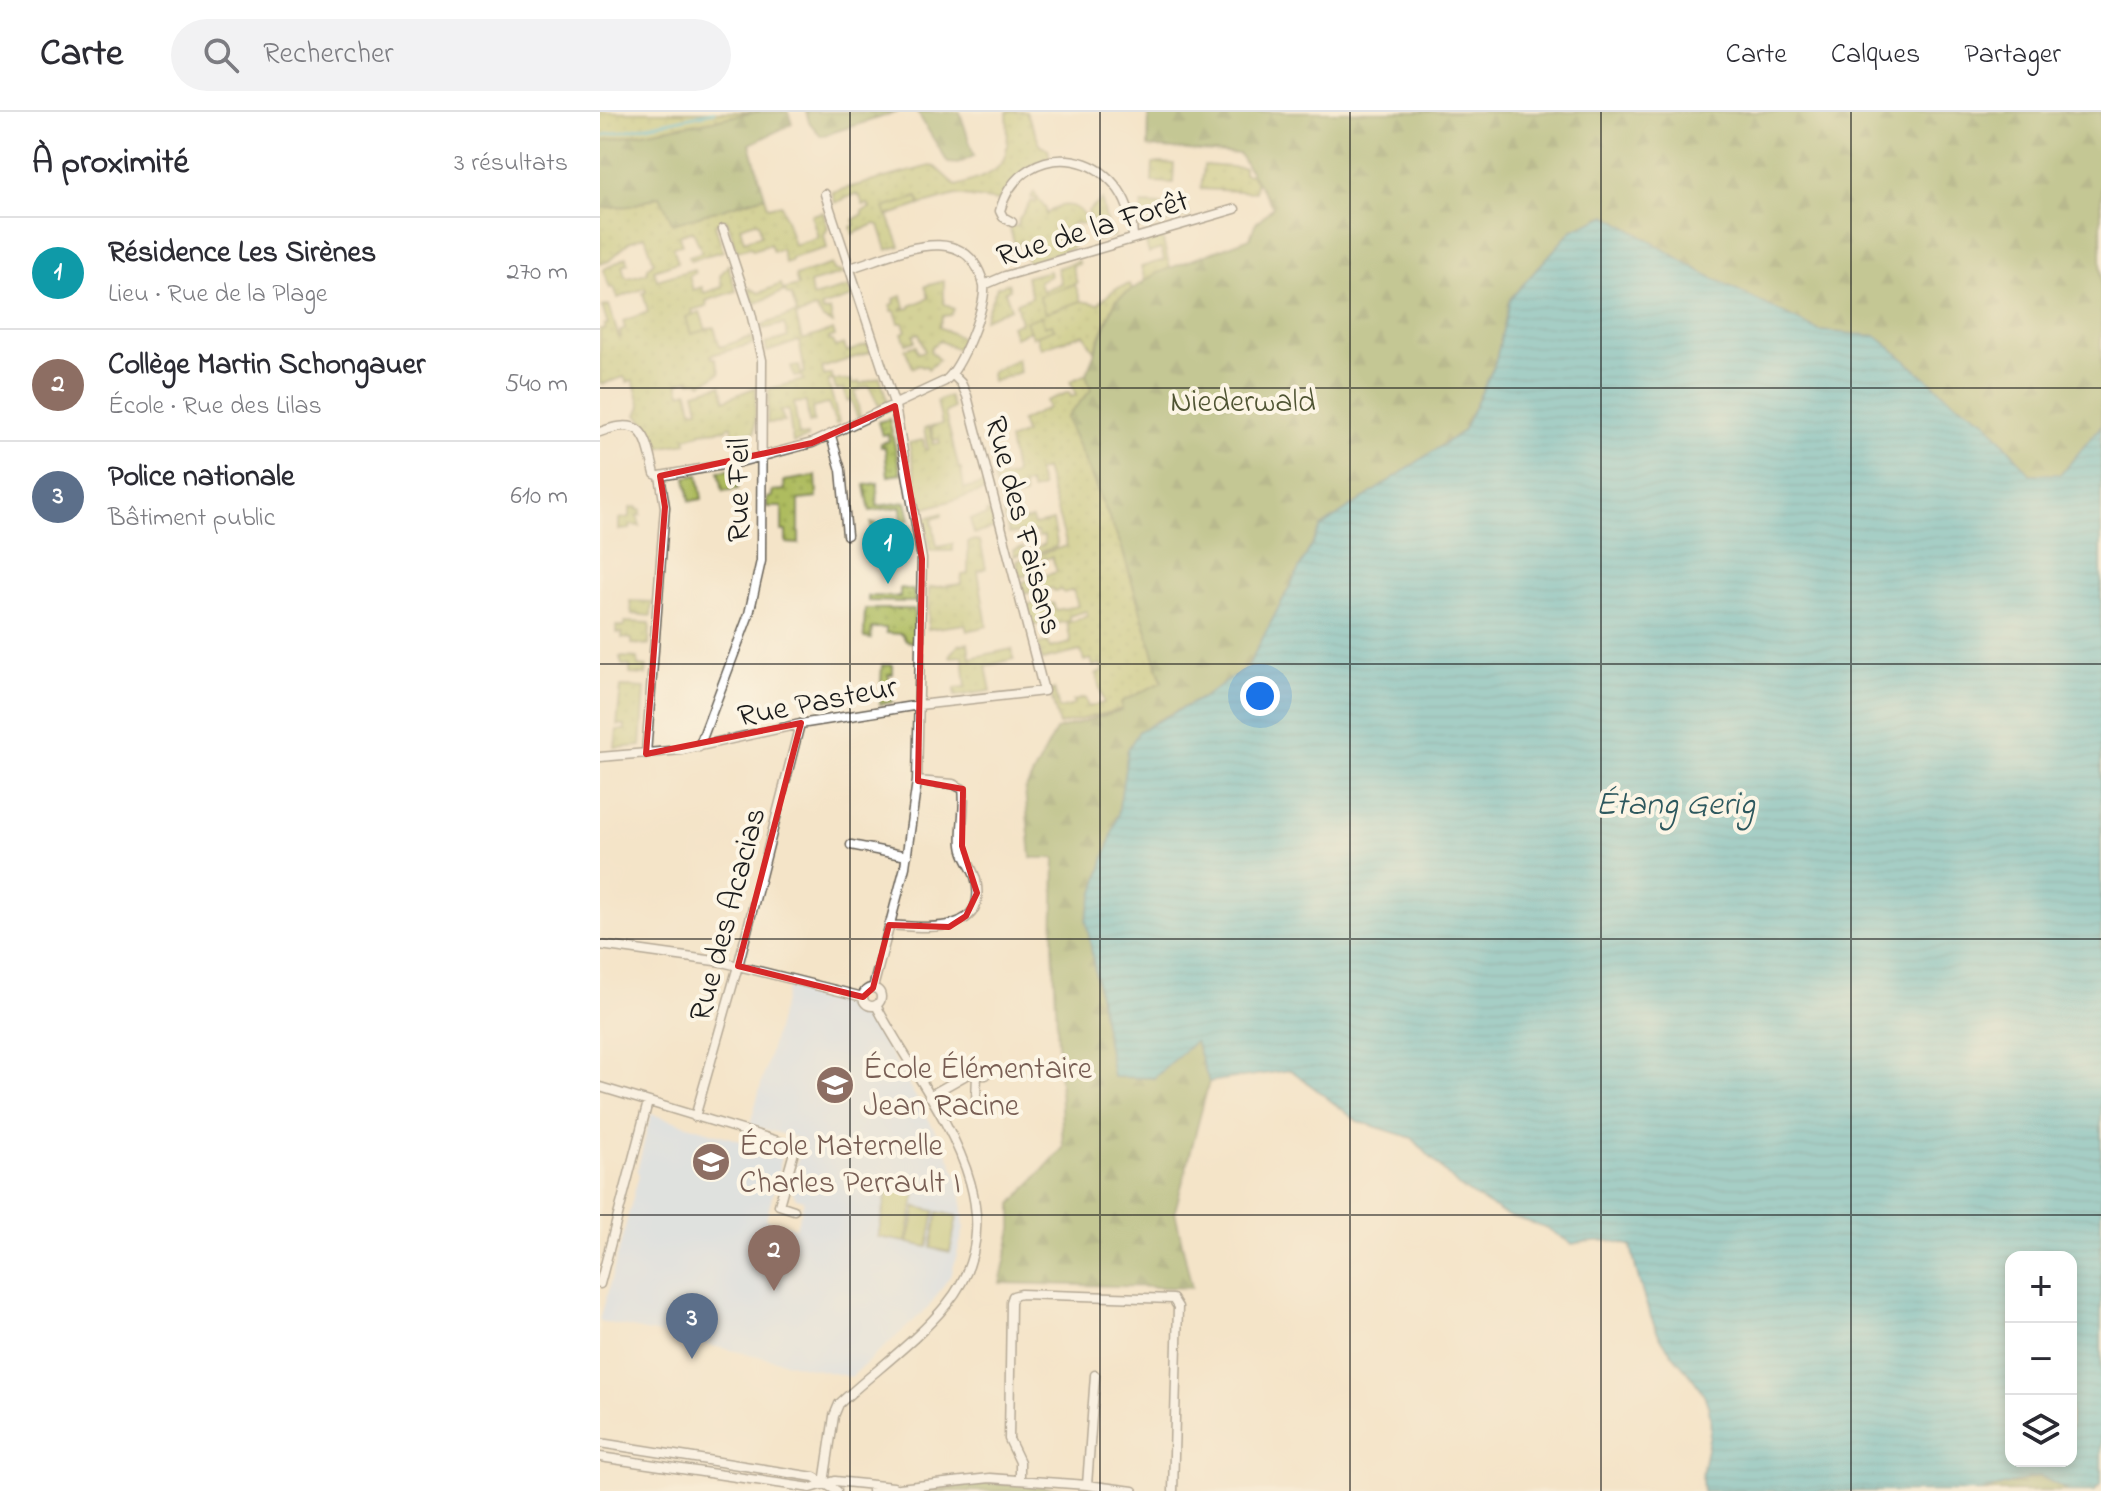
<!DOCTYPE html>
<html lang="fr">
<head>
<meta charset="utf-8">
<style>
	:root { --surface:#fff; --page:#f2f2f3; --text:#2b2b33; --muted:#7c7c81; --line:#e1e1e2; --accent:#d1495b }
	body { margin:0; font-family:"Indie Flower",sans-serif; background:var(--page); color:var(--text) }
	.controls { position:absolute; right:24px; bottom:24px; display:grid; overflow:hidden; border-radius:16px; box-shadow:0 4px 12px #0003 }
	.controls button { width:72px; height:72px; display:grid; place-items:center; padding:0; border:0; border-bottom:2px solid var(--line); background:var(--surface); color:var(--text); font:40px sans-serif }
	.you { position:absolute; left:660px; top:584px; width:28px; height:28px; margin:-20px; border:6px solid #fff; border-radius:50%; background:#1a73e8; box-shadow:0 0 0 12px #1a73e833 }
	.badge { display:grid; place-items:center; width:52px; height:52px; border-radius:50%; background:var(--accent); color:#fff; font-size:26px; font-weight:700 }
	.pin { position:absolute; translate:-50% -66px; filter:drop-shadow(0 2px 4px #0008) }
	.pin::after { content:''; position:absolute; top:42px; width:28px; height:24px; background:inherit; clip-path:polygon(0 0,100% 0,50% 100%) }
	.list { margin:0; padding:0; list-style:none }
	h2 { display:flex; justify-content:space-between; align-items:center; height:104px; margin:0; padding:0 32px; font-size:34px }
	h2 small { font-size:26px; font-weight:400; color:var(--muted) }
	.list li { display:grid; grid-template-columns:52px 1fr auto; gap:24px; align-items:center; box-sizing:border-box; height:112px; padding:0 32px; border-top:2px solid var(--line) }
	.list b { display:block; font-size:30px; white-space:nowrap }
	.list p { margin:0; font-size:26px; white-space:nowrap; color:var(--muted) }
	.list em { font-size:26px; font-style:normal; color:var(--muted) }
	.icon { flex:none; width:44px; height:44px; fill:none; stroke:currentColor; stroke-width:2; stroke-linecap:round; stroke-linejoin:round }
	.map { position:relative; flex:none; width:1501px; height:1379px; overflow:hidden }
	header { display:flex; align-items:center; gap:48px; box-sizing:border-box; height:112px; padding:0 40px; background:var(--surface); border-bottom:2px solid var(--line) }
	header strong { font-size:38px }
	nav { display:flex; gap:44px; margin-inline-start:auto; font-size:28px }
	.search { width:560px; height:72px; background:var(--page); display:flex; align-items:center; gap:20px; box-sizing:border-box; padding:0 28px; border-radius:44px; color:var(--muted); font-size:30px }
	main { display:flex }
	aside { flex:1; background:var(--surface) }
	.map>svg:first-child { display:block }
	.built { fill:#c6ddf9 }
	.grass { fill:url(#grass-dots); stroke:#656c3d; stroke-width:2; fill-rule:evenodd }
	.forest { fill:url(#forest-firs); stroke:#536038; stroke-width:2 }
	.garden { fill:#aebc5e; stroke:#656c3d; stroke-width:2 }
	.water { fill:url(#water-rules); stroke:#31686f; stroke-width:2; fill-rule:evenodd }
	.lines { fill:none; stroke-linecap:round; stroke-linejoin:round }
	.stream { stroke:#46b3c2; stroke-width:3 }
	.street-casing { stroke:#686258; stroke-width:11 }
	.street { stroke:#fff; stroke-width:8 }
	.marked { fill:none; stroke:#d62828; stroke-width:6; stroke-linejoin:round }
	.grid { fill:none; stroke:#1c1c1c; stroke-width:2; stroke-opacity:0.55 }
	.labels { text-anchor:middle; stroke-width:8; stroke-linejoin:round; paint-order:stroke }
	.street-label { font-size:32px; fill:#1c1c1c; stroke:#fcf5e5 }
	.park-label { font-size:32px; fill:#4f5433; stroke:#fcf5e5 }
	.education-label { font-size:32px; fill:#785e54; stroke:#fcf5e5; text-anchor:start }
	.water-label { font-size:34px; font-style:italic; fill:#2d585e; stroke:#fcf5e5 }
</style>
</head>
<body>
<header>
<strong>Carte</strong>
<div class="search"><svg class="icon" aria-label="search" viewBox="0 0 24 24"><circle cx="10" cy="10" r="6"/><path d="M15 15l6 6"/></svg>Rechercher</div>
<nav><a>Carte</a><a>Calques</a><a>Partager</a></nav>
</header>
<main>
<aside>
<h2>À proximité<small>3 résultats</small></h2>
<ul class="list">
<li><span class="badge" style="background:#0f9aa8">1</span><div><b>Résidence Les Sirènes</b><p>Lieu · Rue de la Plage</p></div><em>270 m</em></li>
<li><span class="badge" style="background:#8d6e63">2</span><div><b>Collège Martin Schongauer</b><p>École · Rue des Lilas</p></div><em>540 m</em></li>
<li><span class="badge" style="background:#5c6f8a">3</span><div><b>Police nationale</b><p>Bâtiment public</p></div><em>610 m</em></li>
</ul>
</aside>
<div class="map">
<svg width="1501" height="1379" viewBox="0 0 1501 1379">
	<defs>
		<pattern id="grass-dots" width="8" height="8" patternUnits="userSpaceOnUse" patternTransform="scale(2)"><rect width="8" height="8" fill="#aebc5e"/><path d="M2 2h.1M6 6h.1" fill="none" stroke="#95a151" stroke-width="1.8" stroke-linecap="round"/></pattern>
		<pattern id="forest-firs" width="22" height="20" patternUnits="userSpaceOnUse" patternTransform="scale(2)"><rect width="22" height="20" fill="#8aa455"/><path d="M5 1l3.5 6h-7zM16 11l3.5 6h-7z" fill="#708546"/></pattern>
		<pattern id="water-rules" width="6" height="5" patternUnits="userSpaceOnUse" patternTransform="scale(2)"><rect width="6" height="5" fill="#46b3c2"/><path d="M0 2.5h6" fill="none" stroke="#3a919d"/></pattern>
	</defs>
	<rect width="100%" height="100%" fill="#fcf5e5"/>
	<filter id="ink" filterUnits="userSpaceOnUse"><feTurbulence type="fractalNoise" baseFrequency=".0125" numOctaves="2"/><feDisplacementMap in="SourceGraphic" scale="16" xChannelSelector="R" yChannelSelector="G"/><feConvolveMatrix kernelMatrix="1 2 1 2 8 2 1 2 1" color-interpolation-filters="sRGB"/></filter>
	<filter id="wash" filterUnits="userSpaceOnUse"><feTurbulence type="fractalNoise" baseFrequency=".006" numOctaves="4" result="noise"/><feDisplacementMap in="SourceGraphic" scale="32" xChannelSelector="R" yChannelSelector="G"/><feGaussianBlur stdDeviation="1.8" result="paint"/><feColorMatrix in="noise" values="0 0 0 0 0 0 0 0 0 0 0 0 0 0 0 0 0 1.4 0 .05"/><feComposite in="paint" operator="in"/></filter>
	<g filter="url(#wash)">
		<rect width="100%" height="100%" fill="#f4e4c8"/>
		<path class="built" d="M188,874L249,891L264,900L276,911L282,927L346,1037L361,1072L364,1116L352,1161L328,1196L251,1265L0,1209L39,1063L37,1059L51,1002L144,1030L145,1027L184,1037L166,1108L196,1115L204,1088L196,1086L190,1075L203,1028L150,1013Z"/>
		<path class="grass" d="M0,0H156L0,29Z
			M407,0H426L441,34L448,37L450,47C424,53 413,67 398,89L356,83L320,93L317,85L285,96L300,134L287,138L279,113L275,112L253,122L251,115L255,113L253,108L263,102L262,99L270,96L268,92L263,93L260,85L256,82L235,91L232,80L330,54L335,55L356,74C406,59 410,53 407,0Z
			M560,51L574,52L573,71L552,70L553,52Z
			M604,53L644,56V62L651,63L656,70L655,80L601,77Z
			M434,80L446,97V103C461,88 480,90 488,112L472,111L471,117H460V129L473,128L472,136L428,151L421,128L416,137L409,114H418L419,107L431,89L436,91L437,88L431,85Z
			M61,84L73,111L165,84L168,95L181,92L194,133L218,125L211,103L223,100L228,116L224,123L227,136L191,146V149L185,151L181,137L173,140L170,132L153,138L151,135L137,139L127,108L115,112L123,139L90,148L89,144L102,140L93,119L79,123L82,132L73,135L78,150L54,158L57,168L94,157L95,161L89,164L93,178L102,175L104,181L122,175L120,164L128,153L136,179L106,189L107,194L92,198L93,202L86,205L91,222L114,215L120,235L151,225L153,232L111,243L112,246H115L120,261L102,271L98,269L91,270L90,267L78,271L81,281L88,279L92,298L99,297L95,280L121,273L125,288L156,275L155,320L133,322L132,313L128,314V317L100,320V322L86,326L87,331L57,336L49,313L37,303L41,294L33,268L27,270L24,265L2,272L0,270V217H5L4,213L8,212L2,195L9,193L19,226L21,225L20,219L25,217L23,209L48,200L43,181L46,180L45,176L18,186L14,175L10,176L3,158L26,145L28,151L22,153L25,164L28,166L47,161L48,155L54,150L45,124L29,130L9,149L0,152V96L30,94ZM156,110L159,111L161,123L144,129L140,115Z
			M502,88L506,108L514,124L497,129L488,99Z
			M542,92L581,94L586,92L590,104L540,117Z
			M562,125L570,156L545,169L541,155L564,148L561,137L549,141L545,129Z
			M478,149L479,152L472,154L477,171L440,184L445,201L481,189L498,192L515,177L530,172L532,177L516,188L494,239L484,222L441,236L436,223L454,217L426,209L430,219L415,225L411,214L421,210L416,191L432,185L426,165L449,159L450,164L439,169L442,179L461,171L457,156Z
			M232,152L234,158L245,161L210,171L212,185L249,175L252,185L221,195L223,200L230,198L233,212L223,207L216,197L196,204L202,228L233,218L235,224L229,226L230,229H233L236,235L243,232L247,240L269,232L271,240L222,256L224,264L231,262L233,268H251L253,272L259,270L260,272L280,265L287,288L286,291L279,294L269,274L255,279L260,304L257,305L251,288L247,289L243,277L236,278L233,268L228,269L239,310L236,312L228,292L212,296L214,310L209,311L206,290L194,291L199,324L207,323V326L193,331L188,297L180,299L185,310L167,311L169,277L203,268L202,264L194,265L191,255L199,254L201,262L205,261L199,229L167,240L165,232L188,225L184,212L163,217L162,213L197,201L191,183H187L185,179L154,192L149,176L159,181L181,172L183,178L198,174L195,164Z
			M344,169V192L354,197L351,203L343,204L339,215L362,226L357,237L340,229L332,234L330,239L339,248L328,257L326,254L322,255L320,253L313,256L305,237L316,233L318,241L325,239L319,221L314,223L315,229L306,232L302,221L306,219L303,211H299L295,199H292L290,193L295,191L294,187L302,183L305,195L300,198L310,196V194L329,186L325,174Z
			M408,171L410,177L405,179L411,196L384,207L397,175Z
			M417,247L420,260L392,270L391,260Z
			M486,262L492,278L466,306L521,433L562,571L521,590L522,597L459,613L450,579L454,577L459,597L474,593L473,589L485,586L488,595L504,591L496,562L503,559L501,552L493,554L491,547L484,549L481,539L442,548L438,532L448,530L450,536L471,531L467,511L488,504L486,499L469,504V509L443,515L442,511L433,514L427,493L438,490L439,493L453,491L456,498L478,494L473,478L464,481L460,478L454,479L452,476L424,482L422,470L457,460L452,445L437,449L440,460L420,465L416,449L467,434L445,357L437,360L442,376L432,379L429,372L423,373L425,384L401,390L394,367L413,364L415,360L409,328L425,321L421,309L448,296L446,289L469,280L471,285L476,283L470,269Z
			M349,284L353,296L345,301L359,357H361L364,377L384,372L385,379L322,397L309,331L323,328L325,338L328,337L324,317L329,315L333,332L340,331L339,327L334,328L331,315L342,312L337,289Z
			M289,307L301,362L288,364L285,335H281L280,331L289,329L288,322L282,323L278,310Z
			M216,364L217,386L199,388V432L186,431V419H182V395H167V386L172,385V379L185,378L184,369Z
			M278,371L277,394L306,390L310,408L302,409L301,395L270,399L265,373Z
			M37,395V398L41,397V403H37L40,414L31,413L30,417L19,418V407L30,405V396Z
			M413,398L417,410L432,407L434,413L453,409L457,430L456,435L425,444L424,441L414,444L413,438L423,435L426,440L445,432L444,424L439,425L437,420L409,422L403,401Z
			M390,399L395,416L374,422L370,407L386,404V400Z
			M342,401V404L332,407L337,435L353,432V439H330L325,406Z
			M271,411H277L279,421L303,418V415L311,414V419L277,423L280,449L275,450Z
			M376,428L380,429L386,456L378,459L387,514L367,519L365,512L328,517L329,476L361,472L362,463L368,462V430Z
			M300,476L313,478L315,490L268,489V484L300,485Z
			M30,489L52,490L51,504L32,502Z
			M265,497H314V530L306,529L302,522L286,521V516H272L271,527L264,526Z
			M25,510L50,511L49,533L32,532V527L22,526V521H16V514H24Z
			M368,531L370,546L412,537L414,547L386,554L391,579L355,584V576L366,575L363,544L350,545V542L359,533Z
			M20,545L38,546V554L47,555L46,563L30,562V554L22,553Z
			M282,553H293V562H288L293,579L292,590L280,592Z
			M21,575L45,576L41,634L15,636L17,618H25V613H17Z"/>
		<path class="forest" d="M156,0H188L192,12L150,32L165,84L73,112L60,84L30,94L0,96V29Z
			M206,0H298L221,24L209,10Z
			M317,0H360L374,44L358,52L348,51Z
			M549,0H1501V314L1461,362H1430L1385,308L1352,288L1277,224L1219,219L1103,161L1007,103L972,118L910,187L895,252L863,319L721,415L648,554L604,585L554,610L528,637L519,702L486,807L554,966L595,929L609,970L575,1099L592,1176L400,1171L412,1117V1092L463,1036L453,833L455,746H431L425,678L456,618L522,598L521,590L562,570L521,433L466,306L491,278L486,262L516,188L557,161L650,126L655,112L673,95L639,42L548,35Z
			M1440,1364L1469,1379H1381Z
			M389,1371L491,1379H325Z"/>
		<path class="garden" d="M318,85L320,93L287,104L284,96Z
			M475,172L481,189L445,201L439,184Z
			M100,200L106,218L91,222L86,205Z
			M441,204L444,214L452,212L454,217L432,225L426,209Z
			M135,357L138,377L123,379L119,359Z
			M98,363L102,387L90,389L86,365Z
			M289,1069L317,1075L306,1130L278,1125Z
			M316,1095L335,1099L328,1135L308,1131Z
			M338,1100L357,1104L350,1140L331,1136Z"/>
		<path class="water" d="M1007,103L1103,161L1219,219L1277,224L1352,288L1385,308L1430,362H1461L1501,314V1372L1494,1379H1469L1440,1364L1381,1379H1103C1098,1350 1117,1323 1108,1294C1101,1269 1075,1249 1062,1228C1048,1206 1036,1161 1031,1134C1013,1127 991,1128 972,1132L945,1115L906,1103L858,1074L812,1026L757,1009L691,958L609,970L595,929L554,966L513,965L486,807L518,702L528,637L539,619L604,585L648,554L721,415L863,319L895,252L910,187L972,118ZM1411,1145H1471V1349H1411Z"/>
		<g class="lines">
			<path class="stream" d="M0,24L114,0"/>
		</g>
	</g>
	<g filter="url(#ink)">
		<g class="lines">
			<g class="street-casing">
				<path id="street" d="M225,82L295,294L322,447L317,669L305,755L273,876
					M412,110L403,105L400,99C421,20 531,35 533,126
					M250,156C295,143 366,104 384,173
					M0,320C46,302 46,327 55,362L60,364
					M231,324L241,358L247,423
					M60,364L140,350L212,331L345,269C362,255 386,195 384,173L405,164L635,97
					M99,635L149,502L161,449L162,248L151,201L123,117
					M46,642L65,395L60,364
					M0,645L82,638L200,612L319,593L444,579L367,284L361,271L352,262
					M251,733L307,744
					M289,813C323,815 388,825 376,768C373,755 363,746 362,733C360,715 366,695 363,677L353,672L317,669
					M0,833L122,850L263,885
					M263 885a9 9 0 1 1 18 0a9 9 0 1 1-18 0Z
					M0,975L191,1033L194,1040L179,1093L194,1098
					M329,984L368,962L386,963
					M376,989L377,962
					M95,1005L138,854L200,612
					M0,1172L48,990
					M0,1331L214,1365L237,1379
					M0,1345L211,1376L235,1369L293,1375
					M420,1367V1350L409,1327L411,1190L413,1184L421,1182L573,1187L578,1195L573,1379
					M224,1371L234,1304L239,1292C274,1259 317,1229 347,1192C428,1093 321,981 276,893
					M487,1373L495,1263
					M272,1379L390,1366L487,1373L533,1379"/>
			</g>
			<use href="#street" class="street"/>
		</g>
	</g>
	<path d="M0 0H1501V1379H0ZM295,294L322,447L318,669L363,677L362,734L377,781L366,804L349,815L289,813L273,876L263,885L138,854L201,611L46,642L65,395L60,364L212,331Z" fill="#f4e4c8" fill-opacity=".55" fill-rule="evenodd"/>
	<path class="marked" d="M295,294L322,447L318,669L363,677L362,734L377,781L366,804L349,815L289,813L273,876L263,885L138,854L201,611L46,642L65,395L60,364L212,331Z"/>
	<path class="grid" d="M250,0V1379M500,0V1379M750,0V1379M1001,0V1379M1251,0V1379M0,276H1501M0,552H1501M0,827H1501M0,1103H1501"/>
	<defs>
		<g id="school-disc" transform="scale(2)"><circle r="9.5" fill="#8d6e63" stroke="#fcf5e5"/><path d="M0-5L7-2L0 1L-7-2ZM-4 1L0 2.5L4 1V4Q0 6-4 4Z" fill="#fff"/></g>
	</defs>
	<g fill-rule="evenodd">
		<use href="#school-disc" x="235" y="973"/>
		<use href="#school-disc" x="111" y="1050"/>
	</g>
	<g class="labels">
		<g class="street-label">
			<text transform="translate(492 115) rotate(-17)" y="11">Rue de la Forêt</text>
			<text transform="translate(137 378) rotate(-90)" y="11">Rue Feil</text>
			<text transform="translate(425 413) rotate(75)" y="11">Rue des Faisans</text>
			<text transform="translate(217 588) rotate(-11)" y="11">Rue Pasteur</text>
			<text transform="translate(126 802) rotate(-75)" y="11">Rue des Acacias</text>
		</g>
		<g class="park-label">
			<text x="643" y="299">Niederwald</text>
		</g>
		<g class="education-label">
			<text x="263" y="966">École Élémentaire<tspan x="263" dy="37">Jean Racine</tspan></text>
			<text x="139" y="1043">École Maternelle<tspan x="139" dy="37">Charles Perrault I</tspan></text>
		</g>
		<g class="water-label">
			<text x="1075" y="702">Étang Gerig</text>
		</g>
	</g>
</svg>
<div class="controls">
<button>+</button>
<button>−</button>
<button><svg class="icon" aria-label="layers" viewBox="0 0 24 24"><path d="M12 4l9 5-9 5-9-5zM3 14l9 5 9-5"/></svg></button>
</div>
<div class="you"></div>
<div class="pin badge" style="left:288px;top:472px;background:#0f9aa8">1</div>
<div class="pin badge" style="left:174px;top:1179px;background:#8d6e63">2</div>
<div class="pin badge" style="left:92px;top:1247px;background:#5c6f8a">3</div>
</div>
</main>
</body>
</html>
